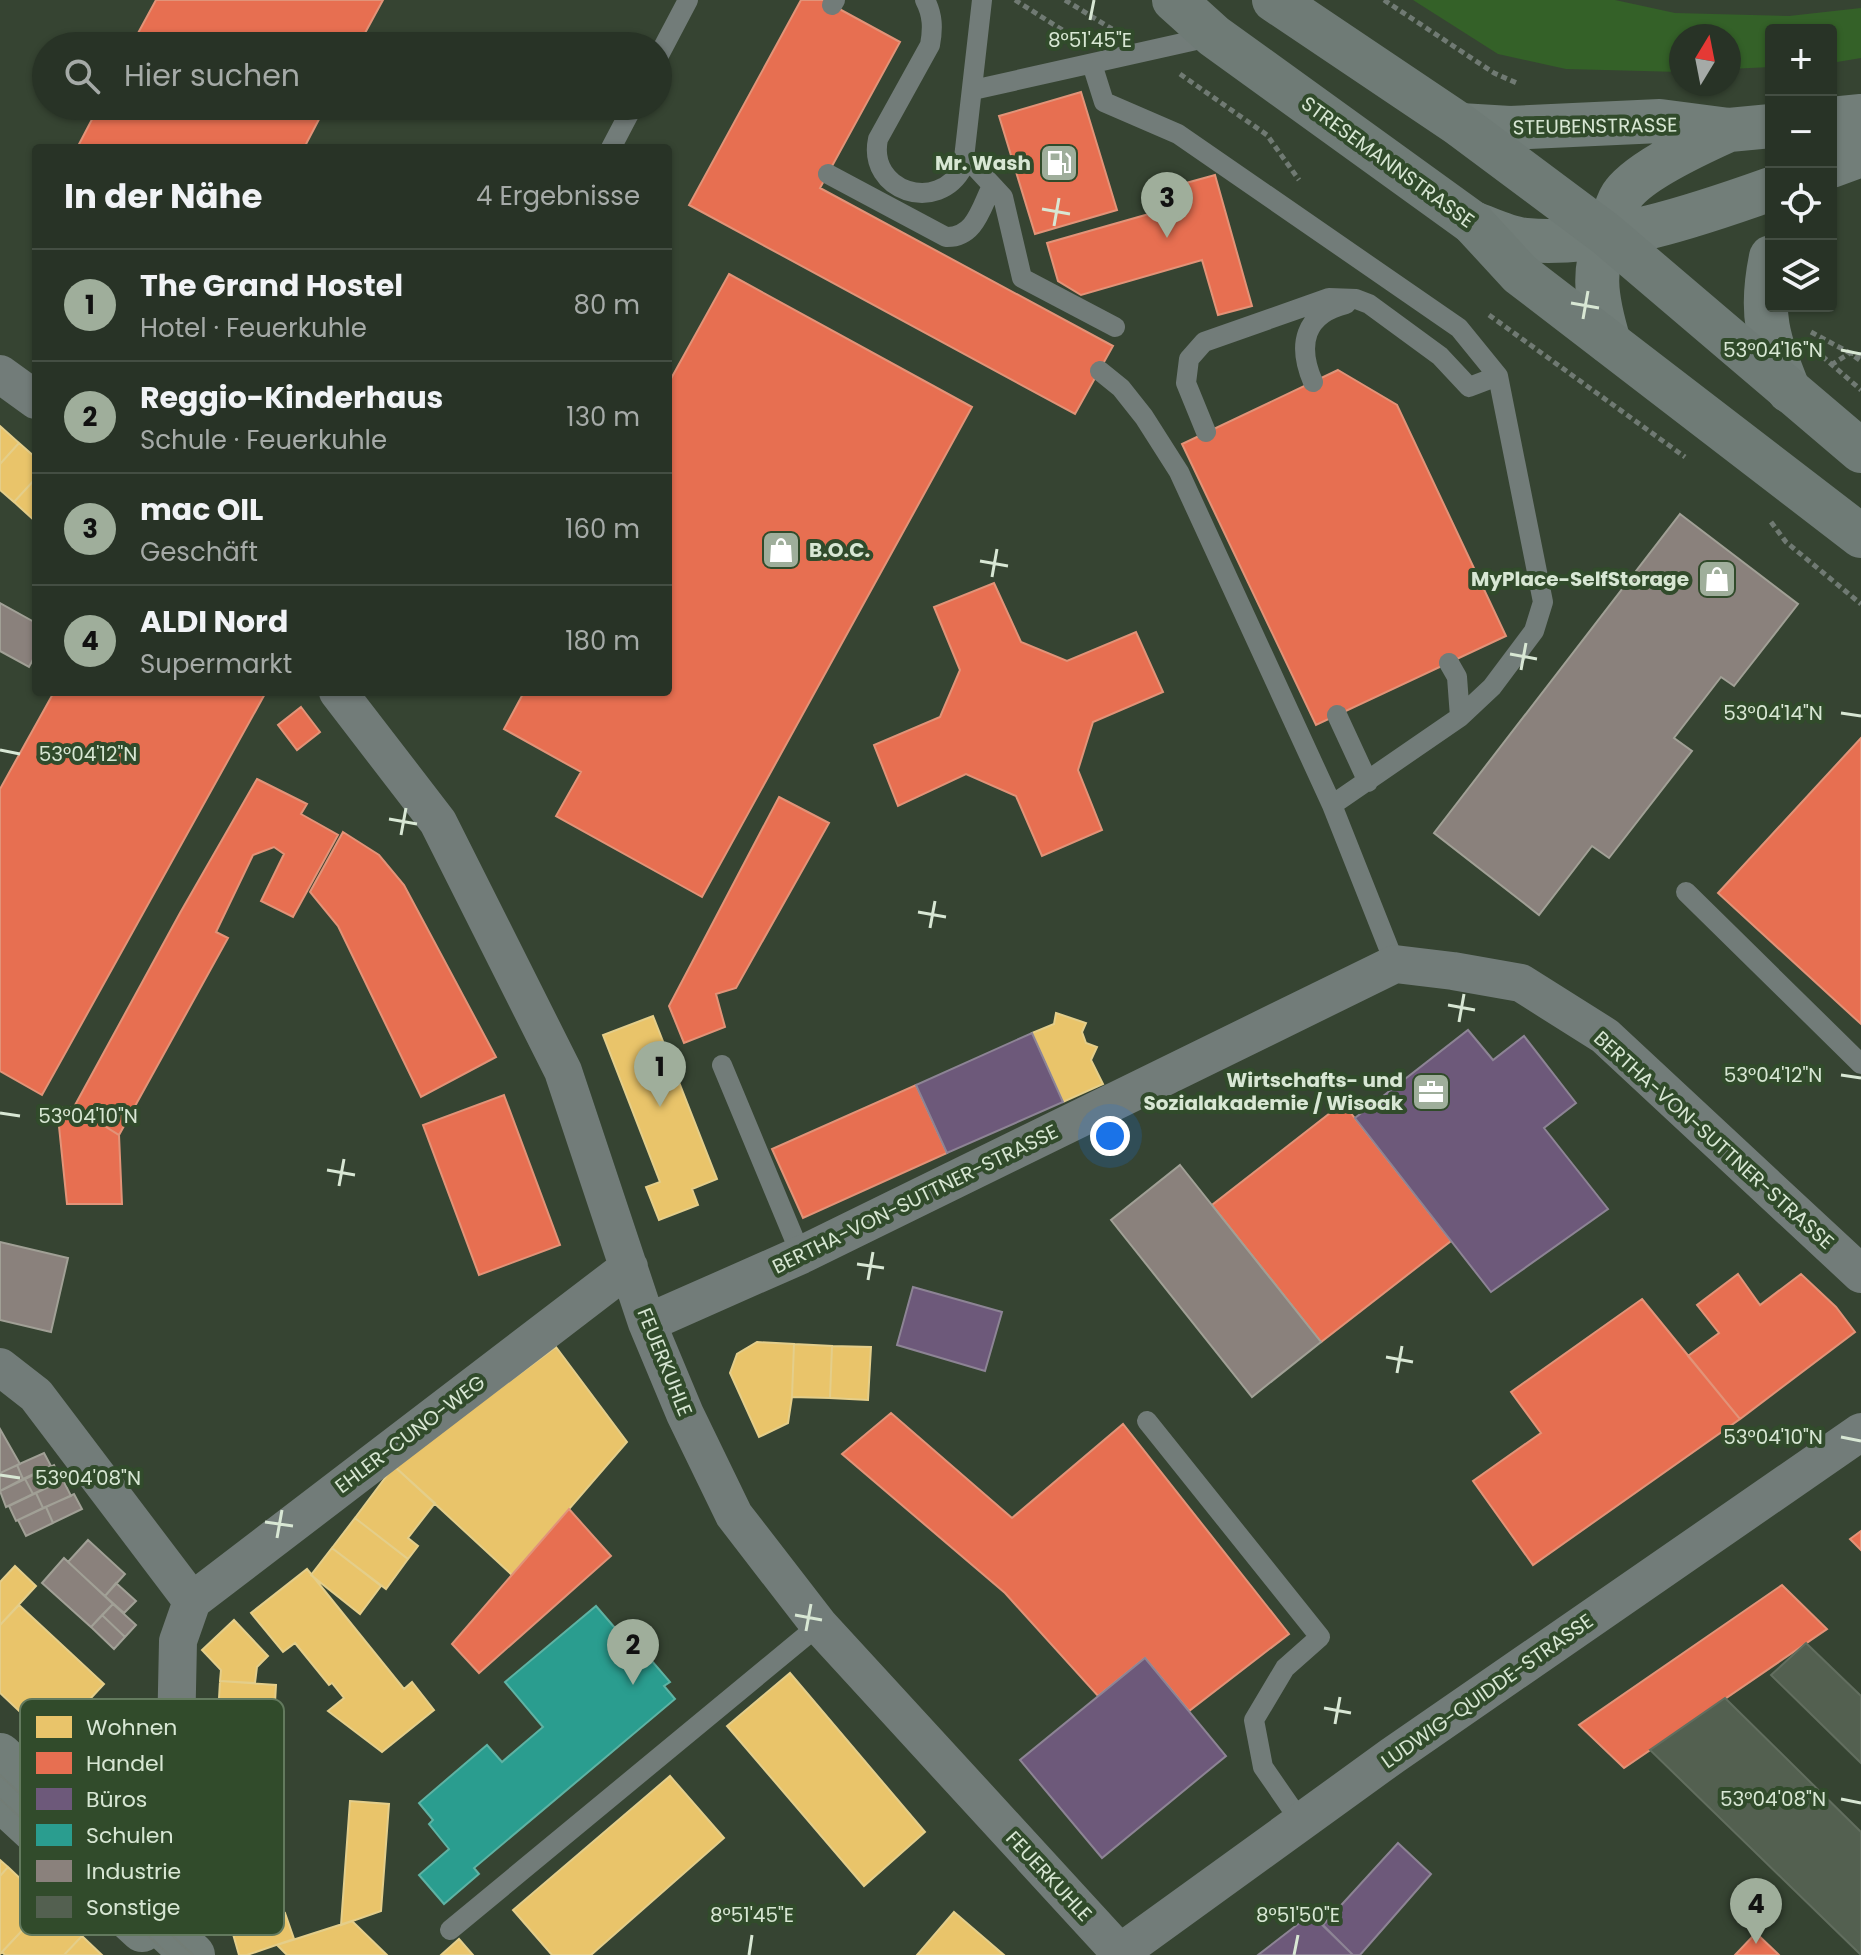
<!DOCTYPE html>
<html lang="de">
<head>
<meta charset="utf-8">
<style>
	:root { --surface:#283326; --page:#343f32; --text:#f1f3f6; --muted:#a5aaa7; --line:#444e43; --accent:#9fae9b }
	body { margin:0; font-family:Poppins,sans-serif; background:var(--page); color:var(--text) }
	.controls { position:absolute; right:24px; top:24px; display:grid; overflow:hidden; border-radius:8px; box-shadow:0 2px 6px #0004 }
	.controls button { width:72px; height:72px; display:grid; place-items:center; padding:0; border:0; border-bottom:2px solid var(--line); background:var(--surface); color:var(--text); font:40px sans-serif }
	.compass { position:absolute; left:1669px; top:24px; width:72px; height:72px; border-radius:50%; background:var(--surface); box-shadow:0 2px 6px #0004; rotate:10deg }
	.you { position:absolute; left:1110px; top:1136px; width:28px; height:28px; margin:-20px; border:6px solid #fff; border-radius:50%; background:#1a73e8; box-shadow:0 0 0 12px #1a73e833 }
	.badge { display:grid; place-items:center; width:52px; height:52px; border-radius:50%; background:var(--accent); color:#111; font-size:26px; font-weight:700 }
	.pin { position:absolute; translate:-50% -66px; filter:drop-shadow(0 2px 4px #0008) }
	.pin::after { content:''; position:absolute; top:42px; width:28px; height:24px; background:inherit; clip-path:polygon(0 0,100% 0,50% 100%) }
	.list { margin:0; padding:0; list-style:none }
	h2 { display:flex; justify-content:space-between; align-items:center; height:104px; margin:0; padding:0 32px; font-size:34px }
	h2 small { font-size:26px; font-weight:400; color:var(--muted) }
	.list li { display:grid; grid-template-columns:52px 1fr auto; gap:24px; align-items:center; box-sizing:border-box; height:112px; padding:0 32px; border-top:2px solid var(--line) }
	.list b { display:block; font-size:30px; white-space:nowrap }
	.list p { margin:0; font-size:26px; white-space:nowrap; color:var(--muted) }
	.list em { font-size:26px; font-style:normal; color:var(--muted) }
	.icon { flex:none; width:44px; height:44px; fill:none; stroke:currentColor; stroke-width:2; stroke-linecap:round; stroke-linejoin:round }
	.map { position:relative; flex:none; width:1861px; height:1955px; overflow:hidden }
	.search { position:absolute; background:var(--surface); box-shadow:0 2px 6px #0004; left:32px; top:32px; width:640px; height:88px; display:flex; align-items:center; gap:20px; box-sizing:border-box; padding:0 28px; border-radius:44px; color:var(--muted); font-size:30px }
	.panel { position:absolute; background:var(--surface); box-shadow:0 2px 6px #0004; left:32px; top:144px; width:640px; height:552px; border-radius:8px }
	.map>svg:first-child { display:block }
	.green { fill:#346128 }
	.homes { fill:#e9c46a; stroke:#e4ce8a; stroke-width:2 }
	.shops { fill:#e76f51; stroke:#e29378; stroke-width:2 }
	.offices { fill:#6d597a; stroke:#8d8495; stroke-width:2 }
	.schools { fill:#2a9d8f; stroke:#5eb3a4; stroke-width:2 }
	.industry { fill:#8a817c; stroke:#a1a096; stroke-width:2 }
	.building { fill:#536050; stroke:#626e5f; stroke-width:2 }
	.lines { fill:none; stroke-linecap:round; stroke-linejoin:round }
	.path { stroke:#707a73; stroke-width:5; stroke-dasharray:6 4; stroke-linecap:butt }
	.lane { stroke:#727c79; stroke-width:20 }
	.street { stroke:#727c79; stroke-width:38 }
	.secondary { stroke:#727e79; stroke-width:44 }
	.primary { stroke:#6f7b76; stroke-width:44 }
	.tram { stroke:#737d76; stroke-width:2 }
	.ticks { fill:none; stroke:#d8e7d4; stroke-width:3 }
	.labels { text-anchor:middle; stroke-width:8; stroke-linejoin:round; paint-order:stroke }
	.street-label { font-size:20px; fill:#d8e7d4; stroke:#314b2b }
	.poi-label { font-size:20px; font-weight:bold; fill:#d8e7d4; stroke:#314b2b; text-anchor:end }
	.key { fill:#314b2b; stroke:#637a5e; stroke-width:2 }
	.key-label { font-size:22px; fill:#d8e7d4 }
	.ticks-label { font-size:20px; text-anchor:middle; fill:#d8e7d4; stroke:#314b2b; stroke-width:8; stroke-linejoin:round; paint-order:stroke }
</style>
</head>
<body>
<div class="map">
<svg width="1861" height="1955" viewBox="0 0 1861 1955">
	<rect width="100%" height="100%" fill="#364432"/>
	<path class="green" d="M1413,0H1615L1675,13L1789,16L1861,8V58L1831,63V30H1771V67L1729,69V36H1681V72L1566,69L1498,54Z"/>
	<path class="homes" d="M0,426L19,443L0,464Z
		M19,443L36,458V478L14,502L0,490V464Z
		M36,478V522L14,502Z
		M1056,1013L1086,1023L1082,1032L1086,1043L1097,1047L1091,1060L1103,1084L1063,1102L1032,1033L1054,1024Z
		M653,1016L717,1179L692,1189L698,1205L659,1220L646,1187L660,1182L603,1035Z
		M757,1342L794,1344L792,1397L788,1423L759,1437L730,1373L737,1354Z
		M794,1344L832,1346L830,1398L792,1397Z
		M832,1346L871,1347L868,1400L830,1398Z
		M556,1347L627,1442L512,1575L394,1466Z
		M394,1466L435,1503L408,1538L418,1546L408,1559L355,1518Z
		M355,1518L408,1559L386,1589L332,1548Z
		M332,1548L381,1586L360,1614L311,1575Z
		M15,1566L36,1586L0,1625V1582Z
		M307,1569L404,1689L412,1682L434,1710L382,1752L328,1711L344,1698L332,1683L329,1685L295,1643L283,1652L251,1613Z
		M19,1605L104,1684L51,1741L0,1693V1625Z
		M234,1620L268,1656L257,1667L255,1683L220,1681L221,1670L202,1650Z
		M790,1673L925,1832L864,1886L727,1726Z
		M220,1681L276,1685L274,1720L218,1716Z
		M670,1776L724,1838L591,1955H552L513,1910Z
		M350,1801L389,1804L381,1911L341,1925Z
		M0,1860L8,1867L0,1876Z
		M8,1867L47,1904L0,1954V1876Z
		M47,1904L82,1936L64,1955H5L2,1952Z
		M954,1912L1004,1955H917Z
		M285,1913L294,1939L247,1955H239L231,1927Z
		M352,1921L387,1955H287L277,1945Z
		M82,1936L102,1955H64Z
		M459,1939L473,1955H441Z"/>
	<path class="shops" d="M156,0H383L358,46H131Z
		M801,0H823L900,42L820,188L1113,346L1075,414L689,205Z
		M1081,92L1117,210L1035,234L999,116Z
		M99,106H326L304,148H77Z
		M1215,175L1252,306L1218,315L1202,260L1081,295L1058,281L1047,243L1191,202L1186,183Z
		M729,274L972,407L702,897L556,816L581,772L504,729L524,692H668V384Z
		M1338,370L1397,405L1506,636L1316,725L1182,444Z
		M994,583L1021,642L1067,661L1136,632L1163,692L1093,722L1078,770L1102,830L1042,856L1016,796L966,774L898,806L874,745L940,717L960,670L934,607Z
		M54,692H266L42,1095L0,1071V789Z
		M301,707L320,732L297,750L278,725Z
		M1861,738V1024L1718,893Z
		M257,779L307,804L301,814L338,835L293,917L261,901L284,854L274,847L253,855L216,932L228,938L119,1135L74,1107L180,913Z
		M779,797L829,823L736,988L716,994L725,1027L684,1043L669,1006Z
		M343,832L379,855L404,885L496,1057L421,1097L338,926L310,892Z
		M916,1085L947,1153L803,1218L772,1149Z
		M504,1095L560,1245L479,1275L423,1125Z
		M1343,1103L1451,1241L1321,1342L1212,1205Z
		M57,1107H74L119,1135L122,1204H67Z
		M1738,1274L1760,1305L1801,1274L1836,1307L1855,1332L1740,1419L1688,1356L1719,1333L1697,1305Z
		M1642,1299L1740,1419L1533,1565L1473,1481L1541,1433L1511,1392Z
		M891,1413L1012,1518L1123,1424L1289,1634L1189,1711L1145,1658L1098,1696L1005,1593L842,1454Z
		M569,1509L611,1556L479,1673L452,1644Z
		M1861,1531V1550L1850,1539Z
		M1782,1585L1827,1629L1624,1768L1579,1725Z
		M1756,1933L1779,1955H1735Z"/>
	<path class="offices" d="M1468,1030L1493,1060L1524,1036L1576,1103L1544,1128L1608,1209L1491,1292L1355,1118Z
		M1032,1033L1063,1102L947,1153L916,1085Z
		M913,1287L1002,1312L985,1371L897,1345Z
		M1145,1658L1226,1756L1102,1858L1020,1760Z
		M1398,1843L1431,1874L1360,1955H1353L1323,1925Z
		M1311,1914L1353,1955H1258Z"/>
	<path class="schools" d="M596,1606L634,1650L639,1646L670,1682L664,1686L675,1699L474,1868L479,1874L444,1904L419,1875L449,1849L429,1824L433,1820L419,1803L487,1745L502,1762L543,1727L505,1682Z"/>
	<path class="industry" d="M1680,514L1798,604L1734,686L1721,677L1674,738L1692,751L1609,858L1592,846L1539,915L1434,833Z
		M0,603L36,623V654L29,667L0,651Z
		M1180,1165L1321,1342L1252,1397L1111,1220Z
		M0,1242L68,1258L51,1332L0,1320Z
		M0,1429L20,1464L0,1473Z
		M44,1453L51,1466L23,1479L17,1465Z
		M17,1465L23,1479L0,1491V1473Z
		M54,1465L61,1481L33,1494L25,1479Z
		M25,1479L33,1494L6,1507L0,1491Z
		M63,1480L71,1496L43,1508L36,1493Z
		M36,1493L43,1508L16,1521L9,1506Z
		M74,1494L82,1509L53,1523L46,1507Z
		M46,1507L53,1523L26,1536L18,1520Z
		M88,1540L125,1574L105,1596L68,1562Z
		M64,1558L113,1604L91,1627L42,1583Z
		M116,1583L136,1601L124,1613L105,1596Z
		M113,1604L136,1625L125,1637L102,1615Z
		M102,1615L125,1637L114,1649L91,1627Z"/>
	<path class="building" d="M1806,1643L1861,1696V1763L1771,1675Z
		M1725,1698L1861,1832V1955L1650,1750Z"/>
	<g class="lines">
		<path class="path" d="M1015,0L1075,38
			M1065,0L1112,29
			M1384,0L1494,73L1519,84
			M1180,74L1267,135L1299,180
			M1489,315L1685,457
			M1811,332L1850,353L1861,361
			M1822,356L1861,390
			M1831,365L1850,353L1861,355
			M1771,522L1786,542L1861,604"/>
		<path class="lane" d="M925,0C933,15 933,29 930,45L878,139C867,191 938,215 963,167L982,0
			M832,5L835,0
			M658,57L688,0
			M1092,64L1104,102L1178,134L1459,328L1498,376L1543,602L1534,631L1492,687L1460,717L1332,805
			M973,90L1214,36
			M611,148L633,106
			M965,156L1003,197L1022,278L1115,327
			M828,174L946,237C975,238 981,208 992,186
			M1100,371L1121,388L1144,417L1179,472L1332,805L1395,964
			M1313,382C1297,345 1304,314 1346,304
			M1206,432L1186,383L1189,359L1204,342L1329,298L1356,299L1369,304L1440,356L1469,387L1498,376
			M1449,663L1457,677L1460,717
			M1337,715L1368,782
			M1686,892L1861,1064
			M722,1065L801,1255
			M1147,1421L1320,1637L1285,1668L1254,1720L1263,1767L1301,1822
			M450,1930L819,1625"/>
		<path class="street" d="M0,374L36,400
			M338,692L438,822L563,1071L647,1323L685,1414L734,1515L819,1625L1122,1955
			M647,1323L801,1255L1395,964L1453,971L1521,983L1605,1036L1861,1274
			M0,1367L36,1395L192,1601
			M192,1601L629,1267
			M131,1920L143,1908L166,1872L174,1833L178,1641L192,1601
			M1117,1955L1392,1756L1861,1432"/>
		<path class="secondary" d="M1831,119L1861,116
			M1460,125L1510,128L1660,121L1729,130L1771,126
			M1831,166L1861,155
			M1473,223C1490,229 1509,239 1526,240C1605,247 1698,215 1771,189
			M1771,257C1759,315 1768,338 1789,391
			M1609,342C1595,295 1591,269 1611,222C1615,214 1617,201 1623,194C1642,169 1700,143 1729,130
			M0,1755L120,1866L143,1908L193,1955
			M0,1799L142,1930"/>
		<path class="primary" d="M1174,0L1214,36L1473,223L1520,274L1861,536
			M1274,0L1460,125L1606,234L1861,451"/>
		<path class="tram" d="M0,1775L193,1955
			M0,1799L169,1955"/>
	</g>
	<path class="ticks" d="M1090,20L1094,0M1042,209L1070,214M1054,226L1059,198M1571,303L1599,308M1583,319L1588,291M1841,350L1861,354M980,561L1008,566M992,577L997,549M1510,654L1537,659M1521,670L1526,643M1841,713L1861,716M0,750L20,754M389,819L417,824M401,835L406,808M918,912L946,917M930,928L935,901M1448,1005L1475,1010M1459,1022L1464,994M1841,1075L1861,1078M0,1113L20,1116M327,1170L355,1175M339,1186L344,1159M857,1264L884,1268M868,1280L873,1252M1386,1357L1413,1362M1397,1373L1402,1346M1841,1437L1861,1441M0,1475L20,1478M265,1522L293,1526M277,1538L282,1510M795,1615L822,1620M806,1631L811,1604M1324,1708L1351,1713M1335,1724L1340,1697M1841,1799L1861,1803M749,1955L752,1935M1294,1955L1298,1935"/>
	<defs>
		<g id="fuel-square" transform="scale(2)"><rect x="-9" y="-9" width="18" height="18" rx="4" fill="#9fae9b" stroke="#314b2b"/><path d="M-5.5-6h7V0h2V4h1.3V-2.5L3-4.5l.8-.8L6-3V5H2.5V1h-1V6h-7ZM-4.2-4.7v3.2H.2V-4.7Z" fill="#fff"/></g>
		<g id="shop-square" transform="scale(2)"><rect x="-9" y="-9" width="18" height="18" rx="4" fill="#9fae9b" stroke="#314b2b"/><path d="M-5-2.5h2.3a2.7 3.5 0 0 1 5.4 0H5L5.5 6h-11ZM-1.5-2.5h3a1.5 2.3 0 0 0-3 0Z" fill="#fff"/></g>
		<g id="office-square" transform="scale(2)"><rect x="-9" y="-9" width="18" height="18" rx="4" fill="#9fae9b" stroke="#314b2b"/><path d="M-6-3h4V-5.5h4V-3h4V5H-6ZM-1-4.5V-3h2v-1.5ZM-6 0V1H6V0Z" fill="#fff"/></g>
	</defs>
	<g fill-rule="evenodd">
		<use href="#fuel-square" x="1059" y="163"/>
		<use href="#shop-square" x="781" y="550"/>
		<use href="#shop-square" x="1717" y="579"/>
		<use href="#office-square" x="1431" y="1092"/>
	</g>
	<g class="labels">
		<g class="street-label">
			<text transform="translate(1595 126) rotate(-1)" y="7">STEUBENSTRASSE</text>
			<text transform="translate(1388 162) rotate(36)" y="7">STRESEMANNSTRASSE</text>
			<text transform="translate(1714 1140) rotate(42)" y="7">BERTHA-VON-SUTTNER-STRASSE</text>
			<text transform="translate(915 1199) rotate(-26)" y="7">BERTHA-VON-SUTTNER-STRASSE</text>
			<text transform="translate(665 1362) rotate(68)" y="7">FEUERKUHLE</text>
			<text transform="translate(410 1434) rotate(-37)" y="7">EHLER-CUNO-WEG</text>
			<text transform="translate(1487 1691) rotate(-35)" y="7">LUDWIG-QUIDDE-STRASSE</text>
			<text transform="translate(1049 1876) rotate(47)" y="7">FEUERKUHLE</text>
		</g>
		<g class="poi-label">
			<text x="1031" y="170">Mr. Wash</text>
			<text x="809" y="557" text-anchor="start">B.O.C.</text>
			<text x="1689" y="586">MyPlace-SelfStorage</text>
			<text x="1403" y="1087">Wirtschafts- und<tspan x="1403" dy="23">Sozialakademie / Wisoak</tspan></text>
		</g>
	</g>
	<rect x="20" y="1699" width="264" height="236" rx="12" class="key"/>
	<rect x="36" y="1716" width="36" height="22" fill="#e9c46a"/>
	<rect x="36" y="1752" width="36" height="22" fill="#e76f51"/>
	<rect x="36" y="1788" width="36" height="22" fill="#6d597a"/>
	<rect x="36" y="1824" width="36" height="22" fill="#2a9d8f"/>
	<rect x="36" y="1860" width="36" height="22" fill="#8a817c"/>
	<rect x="36" y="1896" width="36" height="22" fill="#536050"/>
	<g class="key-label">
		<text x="86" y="1735">Wohnen</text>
		<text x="86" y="1771">Handel</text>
		<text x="86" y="1807">Büros</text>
		<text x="86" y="1843">Schulen</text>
		<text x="86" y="1879">Industrie</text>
		<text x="86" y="1915">Sonstige</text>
	</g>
	<g class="ticks-label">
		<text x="1090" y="47">8°51'45"E</text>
		<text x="1773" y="357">53°04'16"N</text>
		<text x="1773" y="720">53°04'14"N</text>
		<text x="88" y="761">53°04'12"N</text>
		<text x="1773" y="1082">53°04'12"N</text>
		<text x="88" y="1123">53°04'10"N</text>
		<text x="1773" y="1444">53°04'10"N</text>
		<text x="88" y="1485">53°04'08"N</text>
		<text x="1773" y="1806">53°04'08"N</text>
		<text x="752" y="1922">8°51'45"E</text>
		<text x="1298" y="1922">8°51'50"E</text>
	</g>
</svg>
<div class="controls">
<button>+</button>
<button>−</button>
<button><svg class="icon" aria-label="locate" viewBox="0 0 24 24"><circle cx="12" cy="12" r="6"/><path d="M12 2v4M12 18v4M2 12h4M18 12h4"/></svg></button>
<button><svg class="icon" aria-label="layers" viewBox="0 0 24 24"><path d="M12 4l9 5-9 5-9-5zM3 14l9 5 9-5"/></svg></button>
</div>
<svg class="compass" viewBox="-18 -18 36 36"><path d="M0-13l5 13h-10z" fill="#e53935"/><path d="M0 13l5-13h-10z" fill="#a5aaa7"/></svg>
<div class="you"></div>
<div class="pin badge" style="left:660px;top:1107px">1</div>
<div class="pin badge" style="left:633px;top:1685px">2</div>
<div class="pin badge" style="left:1167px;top:238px">3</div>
<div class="pin badge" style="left:1756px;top:1944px">4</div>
<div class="search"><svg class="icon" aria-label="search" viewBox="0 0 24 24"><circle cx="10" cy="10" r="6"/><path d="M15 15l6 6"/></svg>Hier suchen</div>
<section class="panel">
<h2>In der Nähe<small>4 Ergebnisse</small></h2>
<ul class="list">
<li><span class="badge">1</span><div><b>The Grand Hostel</b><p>Hotel · Feuerkuhle</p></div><em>80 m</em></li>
<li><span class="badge">2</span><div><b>Reggio-Kinderhaus</b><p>Schule · Feuerkuhle</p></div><em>130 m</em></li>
<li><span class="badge">3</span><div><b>mac OIL</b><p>Geschäft</p></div><em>160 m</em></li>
<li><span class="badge">4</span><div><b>ALDI Nord</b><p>Supermarkt</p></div><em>180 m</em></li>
</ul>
</section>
</div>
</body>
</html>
